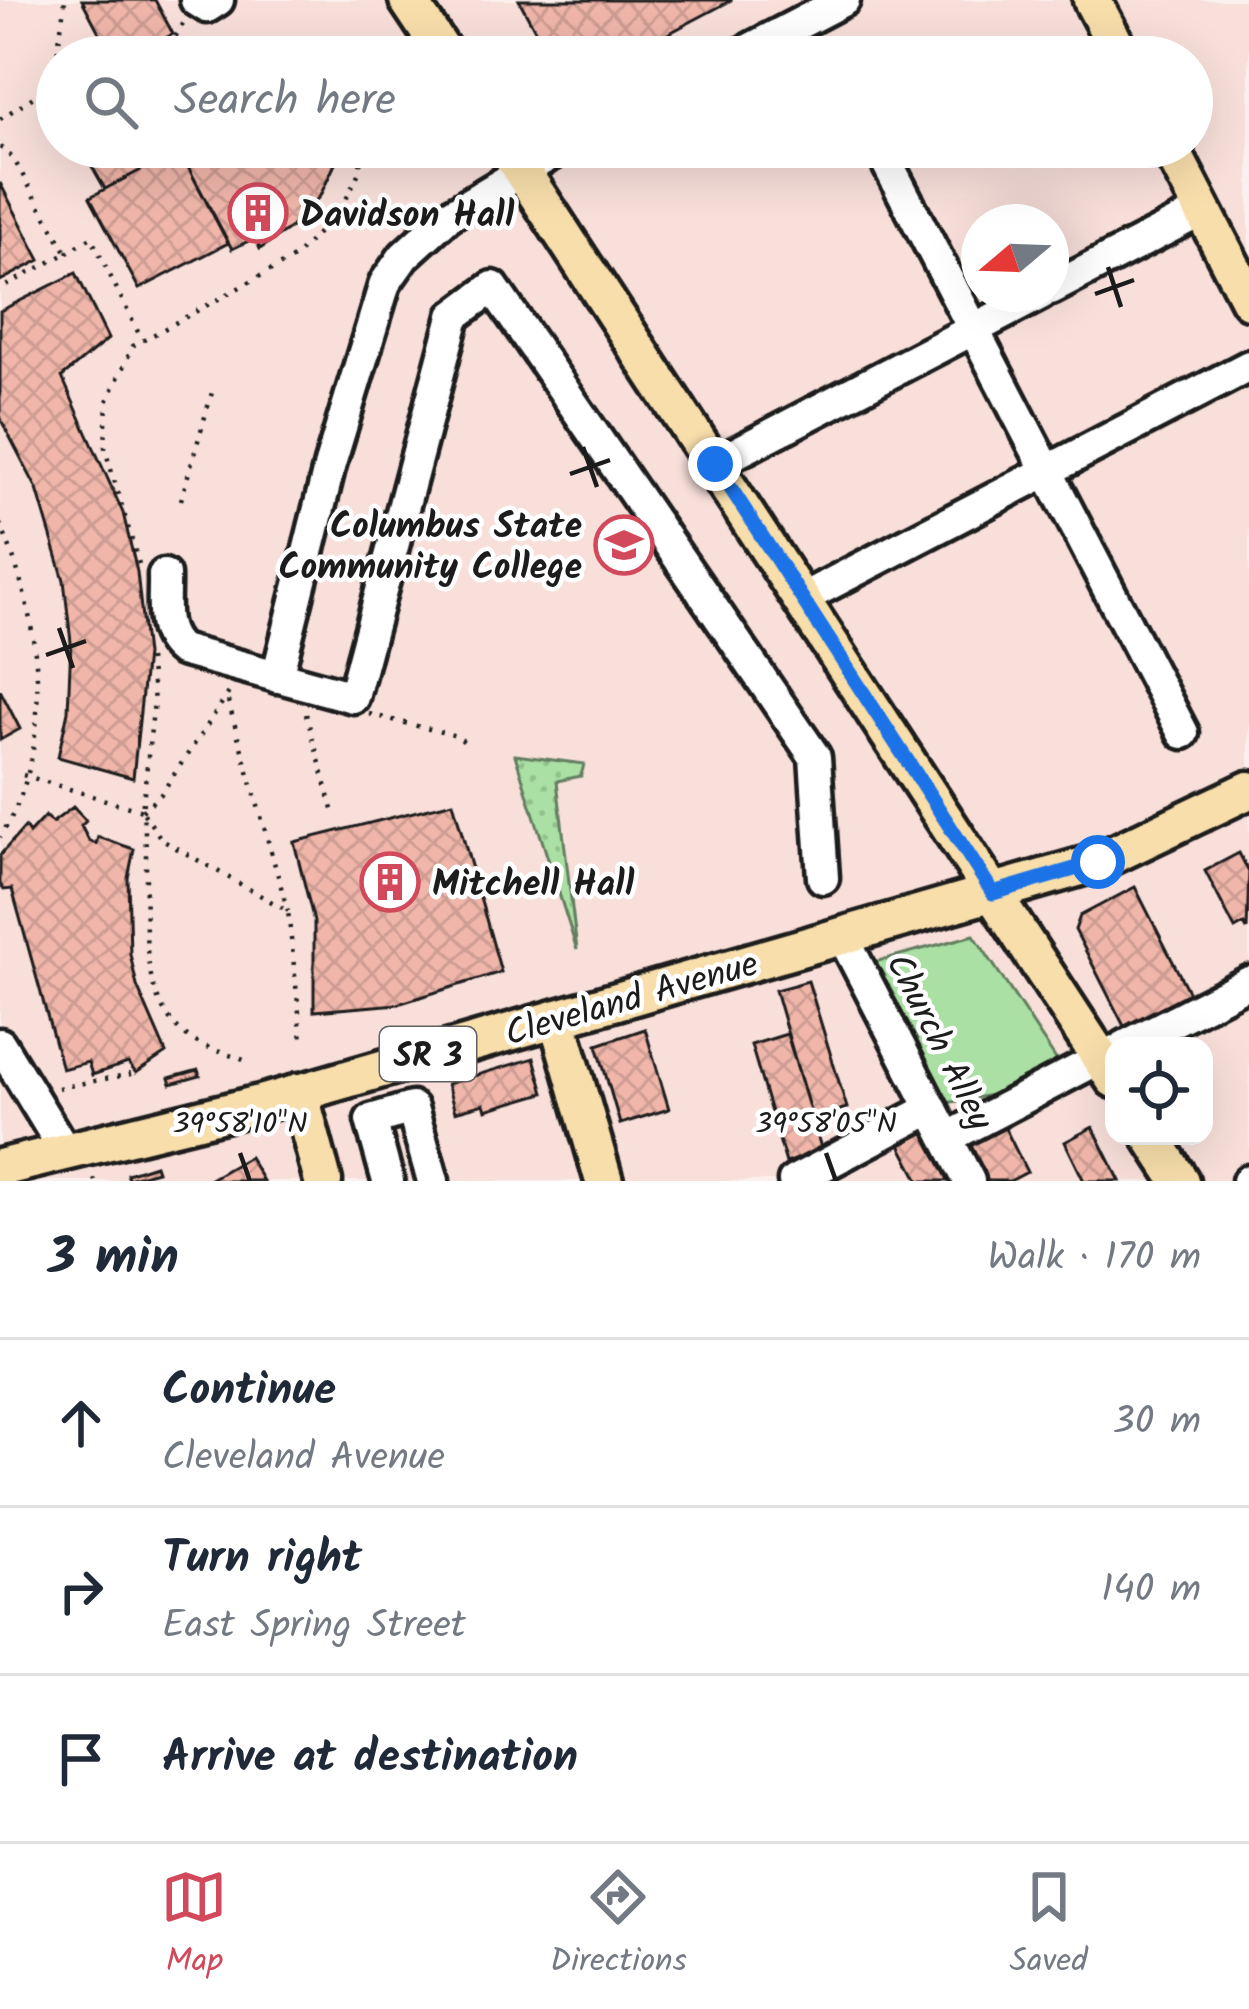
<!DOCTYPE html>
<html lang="en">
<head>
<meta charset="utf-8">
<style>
	:root { --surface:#fff; --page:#f6f6f7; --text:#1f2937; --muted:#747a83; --line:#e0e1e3; --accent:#d1495b }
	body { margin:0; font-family:Kalam,sans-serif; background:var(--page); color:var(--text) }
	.controls { position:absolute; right:36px; bottom:36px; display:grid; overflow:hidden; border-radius:24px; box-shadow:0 12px 48px #0002 }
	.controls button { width:108px; height:108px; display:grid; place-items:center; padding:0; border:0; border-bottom:3px solid var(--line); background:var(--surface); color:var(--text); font:60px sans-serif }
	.compass { position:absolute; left:961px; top:204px; width:108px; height:108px; border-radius:50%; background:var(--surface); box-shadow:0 12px 48px #0002; rotate:251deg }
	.stop { position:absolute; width:36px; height:36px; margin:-27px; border:9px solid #1a73e8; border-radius:50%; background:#fff }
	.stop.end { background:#1a73e8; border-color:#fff; box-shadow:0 3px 12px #0008 }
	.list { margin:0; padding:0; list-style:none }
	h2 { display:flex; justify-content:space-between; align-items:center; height:156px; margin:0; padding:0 48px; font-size:51px }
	h2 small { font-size:39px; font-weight:400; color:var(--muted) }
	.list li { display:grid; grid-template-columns:78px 1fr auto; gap:36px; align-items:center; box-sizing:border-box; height:168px; padding:0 48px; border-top:3px solid var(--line) }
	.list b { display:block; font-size:45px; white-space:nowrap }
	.list p { margin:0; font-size:39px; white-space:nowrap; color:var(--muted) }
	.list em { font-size:39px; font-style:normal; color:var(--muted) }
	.icon { flex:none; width:66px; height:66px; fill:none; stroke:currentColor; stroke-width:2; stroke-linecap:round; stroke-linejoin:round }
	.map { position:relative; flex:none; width:1249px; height:1181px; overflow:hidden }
	.search { position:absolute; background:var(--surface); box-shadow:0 12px 48px #0002; left:36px; right:36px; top:36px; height:132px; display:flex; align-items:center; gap:30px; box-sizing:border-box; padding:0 42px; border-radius:66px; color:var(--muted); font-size:45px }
	.sheet { height:660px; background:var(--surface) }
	nav { display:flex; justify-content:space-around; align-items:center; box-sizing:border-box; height:168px; border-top:3px solid var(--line); background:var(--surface); font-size:33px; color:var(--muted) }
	nav a { display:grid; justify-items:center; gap:6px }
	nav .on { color:var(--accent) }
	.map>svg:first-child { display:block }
	.built { fill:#f8dfda; fill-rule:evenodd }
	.grass { fill:url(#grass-dots); stroke:#637e60; stroke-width:3 }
	.park { fill:#aae0a3; stroke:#637e60; stroke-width:3 }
	.building { fill:url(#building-cross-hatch); stroke:#1c1c1c; stroke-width:3 }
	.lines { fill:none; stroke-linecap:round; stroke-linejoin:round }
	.minor-casing { stroke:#1c1c1c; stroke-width:39 }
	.major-casing { stroke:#1c1c1c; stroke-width:45 }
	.path { stroke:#1c1c1c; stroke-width:4.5; stroke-dasharray:3 9; stroke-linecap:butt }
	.minor { stroke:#fff; stroke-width:30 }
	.major { stroke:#f8deab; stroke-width:36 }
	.route { stroke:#1a73e8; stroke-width:15 }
	.ticks { fill:none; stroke:#1c1c1c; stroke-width:4.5 }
	.labels { text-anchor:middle; stroke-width:9; stroke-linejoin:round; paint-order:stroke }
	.shield { fill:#fff; stroke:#606060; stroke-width:3 }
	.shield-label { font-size:33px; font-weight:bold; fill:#1c1c1c }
	.poi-label { font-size:36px; font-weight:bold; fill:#1c1c1c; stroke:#fff; text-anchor:start }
	.street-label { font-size:36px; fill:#1c1c1c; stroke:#fff }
	.ticks-label { font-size:30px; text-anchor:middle; fill:#1c1c1c; stroke:#fff; stroke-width:9; stroke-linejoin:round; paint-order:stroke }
</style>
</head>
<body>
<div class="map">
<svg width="1249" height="1181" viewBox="0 0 1249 1181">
	<defs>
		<pattern id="grass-dots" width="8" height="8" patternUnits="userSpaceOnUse" patternTransform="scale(3)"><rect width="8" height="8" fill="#aae0a3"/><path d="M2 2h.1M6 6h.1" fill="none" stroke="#92c08c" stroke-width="1.8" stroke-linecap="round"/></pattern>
		<pattern id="building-cross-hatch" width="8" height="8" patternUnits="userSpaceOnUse" patternTransform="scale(3)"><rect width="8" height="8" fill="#f0b6aa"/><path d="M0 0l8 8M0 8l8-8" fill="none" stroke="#cd9c92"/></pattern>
	</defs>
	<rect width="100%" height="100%" fill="#fcf0ee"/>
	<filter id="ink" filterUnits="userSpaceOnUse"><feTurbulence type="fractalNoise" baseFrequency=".00833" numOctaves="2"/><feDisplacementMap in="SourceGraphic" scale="24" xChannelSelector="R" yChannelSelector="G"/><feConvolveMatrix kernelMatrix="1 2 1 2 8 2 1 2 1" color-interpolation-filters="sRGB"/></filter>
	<g filter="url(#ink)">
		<path class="built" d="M0,0H1249V1181H0ZM57,57H1192V147H57ZM979,222H1051V294H979ZM1114,1046H1204V1136H1114Z"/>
		<path class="grass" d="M515,755L584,764L581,776L557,781L577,950Z"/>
		<path class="park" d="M974,935L1061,1067L997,1094L947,1103L935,1092L867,964Z"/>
		<path class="building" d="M82,0H155L173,34L129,57H112Z
			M519,0H732L624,57H530L524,48L540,39Z
			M300,39L305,46L319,41L325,57H251Z
			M114,147H343L320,196L289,229L260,249L255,238L232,249L179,150L105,189L89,161Z
			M179,150L228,243L139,289L90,197Z
			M0,183L40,260L0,281Z
			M76,273L108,339L62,377L123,513L137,572L146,655L133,778L58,757L68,711L71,642L64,580L37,489L0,418V311Z
			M0,690L20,729L0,740Z
			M453,802L501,972L398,1004L314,1011V922L294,842Z
			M73,807L86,821L81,826L89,841L96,844L98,837L134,849L128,878L130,954L137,986L166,1053L136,1073L128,1063L92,1075L88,1062L62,1069L12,889L4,890L0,884V855L25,827L29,833L45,816L52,823Z
			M1239,853L1249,872L1247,930L1244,924L1235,929L1205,871Z
			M1135,887L1194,1003L1129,1036L1075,930L1080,916Z
			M808,981L847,1108L812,1118L775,990Z
			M645,1029L669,1109L620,1124L597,1045Z
			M787,1034L822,1151L786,1163L751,1045Z
			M534,1058L544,1093L486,1110L484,1104L455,1112L447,1084Z
			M198,1070L200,1076L171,1084L169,1078Z
			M1001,1120L1027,1172L1010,1181H985L964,1139Z
			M1093,1127L1120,1181H1084L1065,1142Z
			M926,1129L953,1181H919L899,1143Z
			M249,1157L263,1181H207Z
			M155,1165L157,1171L128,1179L127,1174Z"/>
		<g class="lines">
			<g class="minor-casing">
				<path id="minor" d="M196,0L207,7L218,0
					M735,57L844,0
					M879,147L1183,733
					M1051,289L1203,210
					M715,464L1041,294
					M164,575C165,602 158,632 181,650L353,697L454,316L493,287L815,757L823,878
					M803,598L1249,366
					M277,677L330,464L385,283L404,256L448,216L563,147
					M843,937L969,1181
					M0,1044L65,1151
					M1125,1046L1249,982
					M947,1138L1114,1051
					M388,1181L371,1120L412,1108L433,1181
					M794,1181L932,1108
					M1248,1181H1249"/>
			</g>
			<g class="major-casing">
				<path id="major" d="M408,0L446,57
					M1092,0L1122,57
					M506,147L1114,1079
					M1170,147L1249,300
					M557,1018L604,1181
					M299,1092L323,1181
					M1151,1136L1180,1181
					M0,1168L264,1103L1098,862L1249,790"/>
			</g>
			<path class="path" d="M163,57L185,21
				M0,119L53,84L65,0
				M0,147L13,158L67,253L0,289
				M67,253L91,237L142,340
				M181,500L213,389
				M0,524C41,616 58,748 0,837
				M139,564L105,449L107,402L133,346L295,257L343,206L359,172L363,147
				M149,659L154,701L142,811L162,840L288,911L302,1040
				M228,701L288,911
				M306,714L334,813
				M369,714L457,736L467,744
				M23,775L142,811C156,877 124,987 185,1035C201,1048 227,1053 246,1061
				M142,811L161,794L230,691
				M58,1088L131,1074
				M94,1179L95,1181"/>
			<use href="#minor" class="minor"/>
			<use href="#major" class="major"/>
		</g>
	</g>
	<g class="lines" filter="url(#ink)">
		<path class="route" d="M715,464L993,893L1098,862"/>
	</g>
	<path class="ticks" d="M1108,267L1121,307M1095,294L1134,280M583,447L597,487M570,474L610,460M59,628L73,668M46,655L86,641M240,1153L250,1181M826,1153L836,1181"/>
	<defs>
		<g id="building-ring" transform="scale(3)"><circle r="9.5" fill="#fff" stroke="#d1495b" stroke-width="1.5"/><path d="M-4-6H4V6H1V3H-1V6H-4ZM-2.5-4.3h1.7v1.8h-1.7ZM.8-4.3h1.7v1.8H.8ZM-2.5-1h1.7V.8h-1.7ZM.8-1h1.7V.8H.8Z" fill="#d1495b"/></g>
		<g id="university-ring" transform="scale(3)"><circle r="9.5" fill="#fff" stroke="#d1495b" stroke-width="1.5"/><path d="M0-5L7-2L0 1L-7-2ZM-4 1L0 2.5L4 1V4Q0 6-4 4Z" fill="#d1495b"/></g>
	</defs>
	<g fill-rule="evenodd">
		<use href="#building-ring" x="258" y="213"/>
		<use href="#university-ring" x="624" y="545"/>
		<use href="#building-ring" x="390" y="882"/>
	</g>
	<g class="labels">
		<rect class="shield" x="380" y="1027" width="96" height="54" rx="9"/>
		<g class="shield-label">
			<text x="428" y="1066">SR 3</text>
		</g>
		<g class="poi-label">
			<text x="300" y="226">Davidson Hall</text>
			<text x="582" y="537" text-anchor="end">Columbus State<tspan x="582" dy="41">Community College</tspan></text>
			<text x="432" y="895">Mitchell Hall</text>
		</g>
		<g class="street-label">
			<text transform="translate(631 997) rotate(-16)" y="13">Cleveland Avenue</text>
			<text transform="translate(941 1041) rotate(63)" y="13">Church Alley</text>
		</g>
	</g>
	<g class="ticks-label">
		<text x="240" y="1133">39°58'10"N</text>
		<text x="826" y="1133">39°58'05"N</text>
	</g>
</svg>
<div class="controls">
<button><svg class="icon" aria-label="locate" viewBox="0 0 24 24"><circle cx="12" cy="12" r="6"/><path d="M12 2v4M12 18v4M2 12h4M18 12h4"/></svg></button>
</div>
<svg class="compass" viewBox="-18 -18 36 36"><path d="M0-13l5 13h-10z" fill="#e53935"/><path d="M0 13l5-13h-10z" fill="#747a83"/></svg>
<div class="stop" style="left:1098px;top:862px"></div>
<div class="stop end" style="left:715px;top:464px"></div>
<div class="search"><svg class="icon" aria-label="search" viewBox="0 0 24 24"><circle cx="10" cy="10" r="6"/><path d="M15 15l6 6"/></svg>Search here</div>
</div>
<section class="sheet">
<h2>3 min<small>Walk · 170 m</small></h2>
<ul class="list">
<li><svg class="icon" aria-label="ahead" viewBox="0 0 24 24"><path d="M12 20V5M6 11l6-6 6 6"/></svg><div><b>Continue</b><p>Cleveland Avenue</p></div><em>30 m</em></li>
<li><svg class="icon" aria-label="right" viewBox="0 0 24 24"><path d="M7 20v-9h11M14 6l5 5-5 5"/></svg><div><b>Turn right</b><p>East Spring Street</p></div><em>140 m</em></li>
<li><svg class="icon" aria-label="arrive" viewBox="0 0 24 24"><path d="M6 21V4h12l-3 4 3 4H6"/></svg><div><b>Arrive at destination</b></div></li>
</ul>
</section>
<nav>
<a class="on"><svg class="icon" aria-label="map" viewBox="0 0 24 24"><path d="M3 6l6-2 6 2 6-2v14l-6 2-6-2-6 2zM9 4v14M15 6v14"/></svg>Map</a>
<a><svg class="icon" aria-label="directions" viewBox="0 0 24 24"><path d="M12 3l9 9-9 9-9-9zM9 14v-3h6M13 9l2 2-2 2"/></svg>Directions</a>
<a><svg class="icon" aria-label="saved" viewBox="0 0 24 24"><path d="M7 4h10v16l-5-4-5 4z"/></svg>Saved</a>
</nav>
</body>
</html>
